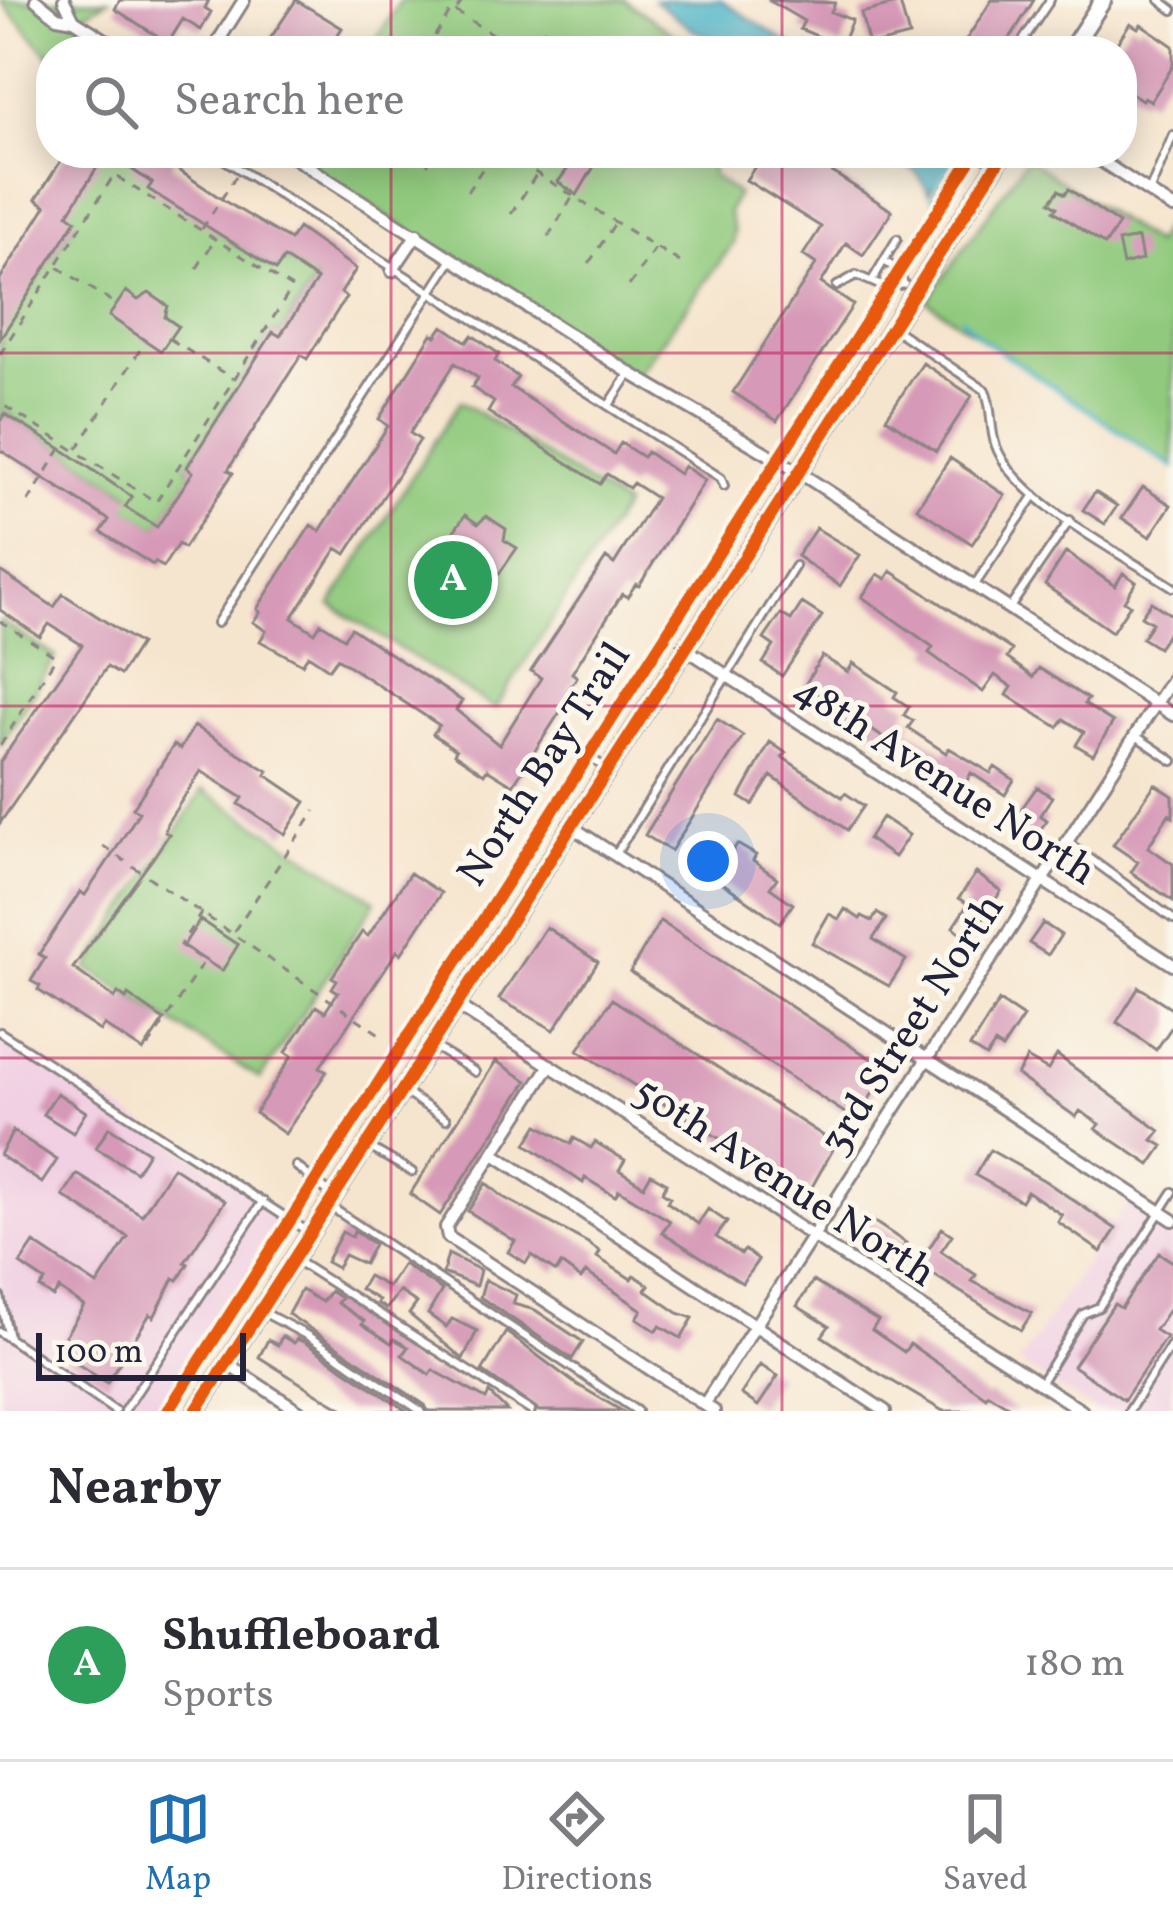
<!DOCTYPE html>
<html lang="en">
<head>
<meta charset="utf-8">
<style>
	:root { --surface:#fff; --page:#f2f2f3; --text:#2b2b33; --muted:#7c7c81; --line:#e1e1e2; --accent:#1f6fb2 }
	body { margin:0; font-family:Vollkorn,serif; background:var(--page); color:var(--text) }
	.scale { position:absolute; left:36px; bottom:30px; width:210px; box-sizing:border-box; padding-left:12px; border:6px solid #22223b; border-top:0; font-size:33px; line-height:42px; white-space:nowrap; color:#22223b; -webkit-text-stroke:9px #fbf7ec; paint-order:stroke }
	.you { position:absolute; left:708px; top:861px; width:42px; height:42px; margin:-30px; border:9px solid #fff; border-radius:50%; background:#1a73e8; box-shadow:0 0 0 18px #1a73e833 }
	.badge { display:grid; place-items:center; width:78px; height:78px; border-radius:50%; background:var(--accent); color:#fff; font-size:39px; font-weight:700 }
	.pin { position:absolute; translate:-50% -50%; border:6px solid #fff; box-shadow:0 3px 12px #0006 }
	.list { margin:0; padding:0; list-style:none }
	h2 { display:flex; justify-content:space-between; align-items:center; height:156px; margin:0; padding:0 48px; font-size:51px }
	h2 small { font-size:39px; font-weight:400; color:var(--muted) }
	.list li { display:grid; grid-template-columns:78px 1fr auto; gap:36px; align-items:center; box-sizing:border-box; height:192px; padding:0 48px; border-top:3px solid var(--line) }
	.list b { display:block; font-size:45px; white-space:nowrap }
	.list p { margin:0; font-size:39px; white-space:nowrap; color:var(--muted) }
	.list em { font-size:39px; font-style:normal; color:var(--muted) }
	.icon { flex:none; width:66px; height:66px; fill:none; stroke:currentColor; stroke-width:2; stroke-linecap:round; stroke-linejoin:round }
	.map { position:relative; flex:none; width:1173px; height:1411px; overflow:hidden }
	.search { position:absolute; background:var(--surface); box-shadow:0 6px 30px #0003; left:36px; right:36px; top:36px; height:132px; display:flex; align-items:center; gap:30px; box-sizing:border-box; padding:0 42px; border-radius:48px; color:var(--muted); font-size:45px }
	.sheet { height:348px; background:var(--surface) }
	nav { display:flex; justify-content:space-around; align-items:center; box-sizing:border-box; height:168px; border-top:3px solid var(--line); background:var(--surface); font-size:33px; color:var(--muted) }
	nav a { display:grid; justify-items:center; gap:6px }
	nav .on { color:var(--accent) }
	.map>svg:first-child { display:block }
	.built { fill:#f1d0e3 }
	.green { fill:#91ca7e; stroke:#5a765c; stroke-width:3 }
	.water { fill:#4ab3c8; stroke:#366a82; stroke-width:3 }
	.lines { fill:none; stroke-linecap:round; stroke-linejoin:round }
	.stream { stroke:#4ab3c8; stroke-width:4.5 }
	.building { fill:#d699b7; fill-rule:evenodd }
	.lane-casing { stroke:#8c8484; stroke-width:12 }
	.street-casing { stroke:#8c8484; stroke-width:16 }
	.secondary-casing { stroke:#8c8484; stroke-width:21 }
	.path { stroke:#8c8484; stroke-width:3; stroke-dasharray:9 9; stroke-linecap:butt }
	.lane { stroke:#fff; stroke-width:6 }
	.street { stroke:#fff; stroke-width:10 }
	.secondary { stroke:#fff; stroke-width:15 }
	.cycleway-casing { stroke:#fbf7ec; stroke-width:20 }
	.cycleway { stroke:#e8590c; stroke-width:12 }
	.grid { fill:none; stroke:#c2185b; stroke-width:3; stroke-opacity:0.55 }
	.labels { text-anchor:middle; stroke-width:10; stroke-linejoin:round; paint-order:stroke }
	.street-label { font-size:42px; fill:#22223b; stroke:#fbf7ec }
</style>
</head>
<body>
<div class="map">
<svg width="1173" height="1411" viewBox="0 0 1173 1411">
	<rect width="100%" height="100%" fill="#fbf7ec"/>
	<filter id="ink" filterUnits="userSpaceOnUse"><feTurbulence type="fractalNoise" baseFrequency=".00833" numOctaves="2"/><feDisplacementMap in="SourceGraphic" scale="24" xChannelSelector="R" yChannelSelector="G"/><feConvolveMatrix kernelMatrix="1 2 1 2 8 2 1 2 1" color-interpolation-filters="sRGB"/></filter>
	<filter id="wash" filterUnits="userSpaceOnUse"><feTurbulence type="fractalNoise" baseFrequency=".004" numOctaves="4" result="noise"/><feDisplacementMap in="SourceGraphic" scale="48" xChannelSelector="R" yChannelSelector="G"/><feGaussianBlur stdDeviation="2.7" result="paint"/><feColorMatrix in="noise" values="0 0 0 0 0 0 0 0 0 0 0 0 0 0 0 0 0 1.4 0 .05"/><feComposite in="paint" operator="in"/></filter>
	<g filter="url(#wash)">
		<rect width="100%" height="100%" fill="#f6e5ce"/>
		<path class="built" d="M0,1032L291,1219L168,1411H0Z
			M1128,1200L1173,1230V1399L1165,1411H1096L1019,1363Z"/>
		<path class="green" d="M0,0H108L74,20L109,42L103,51H51V58Z
			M401,0H624L699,51H369Z
			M103,153H131L154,182L200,220L275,270L284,258L316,278L280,335L273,332L187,467L193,472L157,528L124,507L131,494L6,413L0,419V335L75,222L64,213Z
			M305,153H715L710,161L713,177L737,194L728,212L734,232L733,244L636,376L300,161Z
			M1027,158L1154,244L1164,227L1173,233V467L927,301Z
			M460,401L624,506L495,709L331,605Z
			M0,621L56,657L0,746Z
			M203,790L376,901L260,1079L88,968Z"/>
		<path class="water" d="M654,0H721L800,51H736L729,43L694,31Z
			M893,153H955L929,193L916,172Z"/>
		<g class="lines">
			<path class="stream" d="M936,183L955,153
				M932,199L961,155L958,153
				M962,318L982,339L1173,467"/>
		</g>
		<g id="blocks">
			<path class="building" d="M120,0H209L205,8L211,12L201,30L183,19L168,43L115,9Z
				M296,0L342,28L327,51H269L274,41L270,39Z
				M768,0L835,3L831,12L852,20L841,46L800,29L804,21Z
				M992,0H1034L1002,51H959Z
				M900,3L909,36L869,46L861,13Z
				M1130,23L1138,28L1141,24L1173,46V66L1151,101L1144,97L1142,100L1122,87V51H1112Z
				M66,153H106L68,214L76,220L0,339V279L46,206L36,199Z
				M138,153H167L175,158L171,165L226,202L290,240L298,228L356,269L341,293L346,297L307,359L301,355L228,470L233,473L184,548L178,544L163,567L155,562L153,565L101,532L109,520L0,450V422L5,414L68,453L132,497L125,507L157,527L193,472L187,467L273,332L280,336L317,280L284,258L276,270L148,189L152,183L130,168Z
				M579,153H602L577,195L558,182Z
				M764,153H803L892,211L863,255L846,243L821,283L853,305L777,421L733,392L816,264L803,255L821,227L746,180Z
				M1069,189L1119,224L1105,245L1054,211L1057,207L1050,202L1059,190L1065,194Z
				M1138,238L1142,260L1123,265L1118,242Z
				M126,291L138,300L149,293L168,306L165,317L178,326L161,351L109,316Z
				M443,326L467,342L472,335L499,354L495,361L518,377L511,387L614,454L621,443L643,457L647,452L679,474L684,466L705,480L639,586L636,584L627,597L622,594L572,673L577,677L568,690L572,693L513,785L487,769L484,774L454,754L456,750L433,734L439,725L337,658L329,669L308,655L302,664L260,641L266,631L253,622L260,612L257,609L311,525L320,531L388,426L379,419L432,334L436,336ZM455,363L478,378L472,387L494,402L488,412L600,484L607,474L629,488L633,483L656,498L614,564L606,558L531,671L541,678L499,745L456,710L462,701L351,628L344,638L321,623L315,633L292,618L337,548L346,554L420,440L410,433Z
				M923,363L972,396L936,451L886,418Z
				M950,458L1005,495L972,544L917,508Z
				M1143,487L1171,505L1150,537L1122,518Z
				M1095,492L1117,506L1105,524L1083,510Z
				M465,515L478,524L486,516L506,529L504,540L517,548L499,574L448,540Z
				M816,528L860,555L840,586L797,556Z
				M1066,552L1115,586L1123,573L1136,582L1124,601L1130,605L1112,632L1045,585Z
				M0,571L54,607L63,594L140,644L120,675L107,667L0,823V762L82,645L49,624L40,637L0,610Z
				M891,571L1012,650L1007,658L1033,677L1039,668L1088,699L1084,704L1113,722L1093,755L1076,745L1084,732L1064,719L1058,727L1036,714L1007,695L1012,687L995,675L983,692L929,653L933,647L862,597L878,574L886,579Z
				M1151,602L1173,616V626L1158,648L1142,638L1152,623L1141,616Z
				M802,603L822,616L782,676L763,663L774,646L764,639L781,614L791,620Z
				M822,656L848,672L853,663L897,692L894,697L909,707L904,715L913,721L908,728L946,753L949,748L991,773L995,767L1014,780L1005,795L971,773L964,786L919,762L805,685Z
				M717,719L743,736L671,851L645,835Z
				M194,726L268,771L266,775L306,802L285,834L239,804L243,798L201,771L167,823L165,832L169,834L153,858L73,968L115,998L118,993L126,999L128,995L164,1020L143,1051L104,1025L100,1031L38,990L40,986L31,981L45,958L39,954L80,892L85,895L116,849L139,812L133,808L174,745L180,749Z
				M770,742L786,753L782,757L842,797L845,793L864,806L847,830L771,776L753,805L740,797Z
				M1155,784L1173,796V817L1169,814L1148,847L1173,864V901L1131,872L1138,862L1113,845Z
				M1037,787L1052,797L1040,815L1047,820L1035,837L1012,822Z
				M882,817L909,835L894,857L868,839Z
				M737,844L756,855L753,861L777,878L770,888L793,904L780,923L698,866L710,846L729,857Z
				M410,873L441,893L401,954L397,951L320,1067L327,1071L285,1134L255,1113L292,1056L286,1052L316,1006L325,1012L338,992L332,988L337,980L332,977L362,932L368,936Z
				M976,873L1001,891L969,939L953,927L968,904L959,898Z
				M845,909L860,919L862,916L872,921L877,913L886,919L873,939L906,960L889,986L812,943L829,914L839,919Z
				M200,920L238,945L222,971L183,946Z
				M660,921L888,1070L867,1102L863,1100L851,1117L630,972Z
				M1043,923L1061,935L1048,955L1029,943Z
				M546,927L598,962L554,1030L499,999Z
				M1139,987L1173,1009V1025L1156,1050L1117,1022Z
				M612,999L836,1144L808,1194L578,1050Z
				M999,1001L1023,1017L1002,1049L995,1044L986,1057L970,1047Z
				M1057,1055L1160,1131L1153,1140L1163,1146L1150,1165L1096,1129L1100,1124L1080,1111L1076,1117L1017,1075L1027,1058L1048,1070Z
				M496,1061L527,1081L440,1215L410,1194Z
				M57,1093L86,1112L73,1133L43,1114Z
				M538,1125L571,1144L574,1138L591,1148L595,1142L625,1160L619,1170L644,1186L651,1174L667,1183L662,1192L670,1197L667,1202L698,1224L708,1209L727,1222L716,1237L741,1254L745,1250L758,1260L742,1283L662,1232L670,1221L619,1190L615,1196L585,1178L583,1183L526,1144Z
				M109,1127L148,1152L136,1172L96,1148Z
				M13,1131L57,1160L42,1183L0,1155Z
				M990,1150L1045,1181L1116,1229L1101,1252L1058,1222L1062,1215L1027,1191L1021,1201L975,1175Z
				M173,1167L225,1201L185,1262L188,1264L178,1280L174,1278L154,1317L150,1314L107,1383L56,1350L84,1306L59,1289L53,1297L40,1288L45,1281L20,1264L34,1243L97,1285L128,1237L63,1196L77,1174L142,1215Z
				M486,1183L503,1197L588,1243L600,1252L597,1257L631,1279L634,1275L649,1285L645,1290L678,1313L693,1318L681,1338L660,1326L656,1331L637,1318L642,1310L586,1272L581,1279L561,1264L556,1272L531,1255L526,1263L508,1252L515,1241L468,1211Z
				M867,1217L906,1243L896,1259L856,1233Z
				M942,1228L952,1235L941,1251L976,1275L972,1281L1032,1313L1021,1330L918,1265Z
				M354,1231L374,1244L364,1264L344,1255L337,1268L326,1262L342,1232L352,1237Z
				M1159,1253L1173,1262V1304L1155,1330L1166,1337L1124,1400L1073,1366L1114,1304L1121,1308Z
				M448,1254L480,1270L476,1286L443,1273Z
				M403,1264L442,1290L428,1314L446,1327L452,1319L477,1331L463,1359L409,1314L417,1303L399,1291L386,1309L377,1303L379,1300L360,1289L368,1276L388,1287Z
				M485,1280L516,1295L513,1304L535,1310L583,1342L572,1359L480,1297Z
				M813,1281L878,1321L872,1330L904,1352L910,1344L986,1397L988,1394L1016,1411H943L870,1368L822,1336L829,1326L797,1306Z
				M301,1290L322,1302L330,1291L341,1298L337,1303L364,1321L362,1324L391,1343L394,1339L408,1347L402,1355L430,1375L433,1370L486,1399L489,1393L507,1411H428L425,1405L288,1314Z
				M506,1332L573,1382L622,1411H539L482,1371Z
				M282,1336L294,1343L297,1339L304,1342L407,1411H347L316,1393L259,1357L268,1340L278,1345Z
				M760,1365L778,1376L758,1406L741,1394Z"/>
		</g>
	</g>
	<g filter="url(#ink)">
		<use href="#blocks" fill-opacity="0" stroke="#8c8484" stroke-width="3"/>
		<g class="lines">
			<g class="lane-casing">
				<path id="lane" d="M1160,0L1173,10
					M1016,51L1050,0
					M214,153L721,478L724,486
					M977,153L995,163
					M1149,192L1173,135
					M873,279L897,239
					M837,286L856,275L886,288L904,284L898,270L884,261
					M893,328L985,390C993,407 989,428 996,446C1016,501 1124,555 1173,587
					M609,405L630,373
					M974,586L1035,495
					M1009,609L1070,520
					M217,623L453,258
					M1136,736L1173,761
					M567,743L606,768
					M1066,841L1173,919
					M615,855L795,566
					M0,1032L307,1231
					M433,1046L475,1072
					M404,1092L446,1119
					M369,1147L412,1172
					M296,1166L331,1194
					M331,1207L637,1411
					M297,1261L531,1411
					M0,1296L9,1338
					M261,1311L308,1336L421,1411
					M0,1332L115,1411
					M1041,1382L1083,1314L1099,1307L1173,1192
					M124,1411L263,1201
					M1129,1411L1173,1342"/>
			</g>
			<g class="street-casing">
				<path id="street" d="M36,0L57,17L74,20L123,51
					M64,0L74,20
					M212,51L244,0
					M287,153L630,373L797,471L1173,715
					M1089,153L1173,208
					M392,271L417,234
					M683,647L1173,965
					M569,825L1173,1220
					M455,1004L1082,1411
					M550,1065L446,1227L448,1237L714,1411
					M494,1154L885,1411
					M227,1364L299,1411
					M704,1405L1173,677"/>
			</g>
			<g class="secondary-casing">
				<path id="secondary" d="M1070,51L1103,0
					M196,1411L1004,153"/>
			</g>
			<path class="path" d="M457,9L463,0
				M425,51L452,9L519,51
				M531,51L546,27
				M504,153L683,264
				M427,165L435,153
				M467,192L493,153
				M511,214L536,175
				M202,229L236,176
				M548,237L572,198
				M589,263L615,223
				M58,267L117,305
				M197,268L214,241
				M629,286L655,248
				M170,339L233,379
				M0,354L114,175L292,288L156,502L0,403
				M77,449L145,342
				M28,502L64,444
				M0,621L56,657L0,746
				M103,846L381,1035
				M234,931L315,811
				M148,1047L204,961L180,945L202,912"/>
			<use href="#lane" class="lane"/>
			<use href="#street" class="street"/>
			<use href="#secondary" class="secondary"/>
			<g class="cycleway-casing">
				<path id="cycleway" d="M168,1411L975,153
					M196,1411L1004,153"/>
			</g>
			<use href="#cycleway" class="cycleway"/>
		</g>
	</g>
	<path class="grid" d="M391,0V51M782,0V51M391,153V1411M782,153V1411M0,353H1173M0,706H1173M0,1058H1173"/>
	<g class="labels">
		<g class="street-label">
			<text transform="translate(542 763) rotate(-57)" y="15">North Bay Trail</text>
			<text transform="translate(946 778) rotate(33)" y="15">48th Avenue North</text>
			<text transform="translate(910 1023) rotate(-57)" y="15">3rd Street North</text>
			<text transform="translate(786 1180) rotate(33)" y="15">50th Avenue North</text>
		</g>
	</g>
</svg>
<div class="scale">100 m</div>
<div class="you"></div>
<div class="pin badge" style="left:453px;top:580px;background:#2e9e5b">A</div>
<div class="search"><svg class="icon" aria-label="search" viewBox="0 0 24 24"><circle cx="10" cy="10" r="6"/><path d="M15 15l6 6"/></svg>Search here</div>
</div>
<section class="sheet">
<h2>Nearby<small></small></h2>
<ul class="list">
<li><span class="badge" style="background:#2e9e5b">A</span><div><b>Shuffleboard</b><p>Sports</p></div><em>180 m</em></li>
</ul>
</section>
<nav>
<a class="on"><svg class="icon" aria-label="map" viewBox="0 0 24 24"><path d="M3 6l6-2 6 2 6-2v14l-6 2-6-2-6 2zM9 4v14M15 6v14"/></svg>Map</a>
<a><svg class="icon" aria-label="directions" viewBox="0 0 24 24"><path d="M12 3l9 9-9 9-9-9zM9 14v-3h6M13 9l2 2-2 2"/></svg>Directions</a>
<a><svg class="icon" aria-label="saved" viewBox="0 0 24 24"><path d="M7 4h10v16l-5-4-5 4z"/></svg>Saved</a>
</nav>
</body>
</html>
